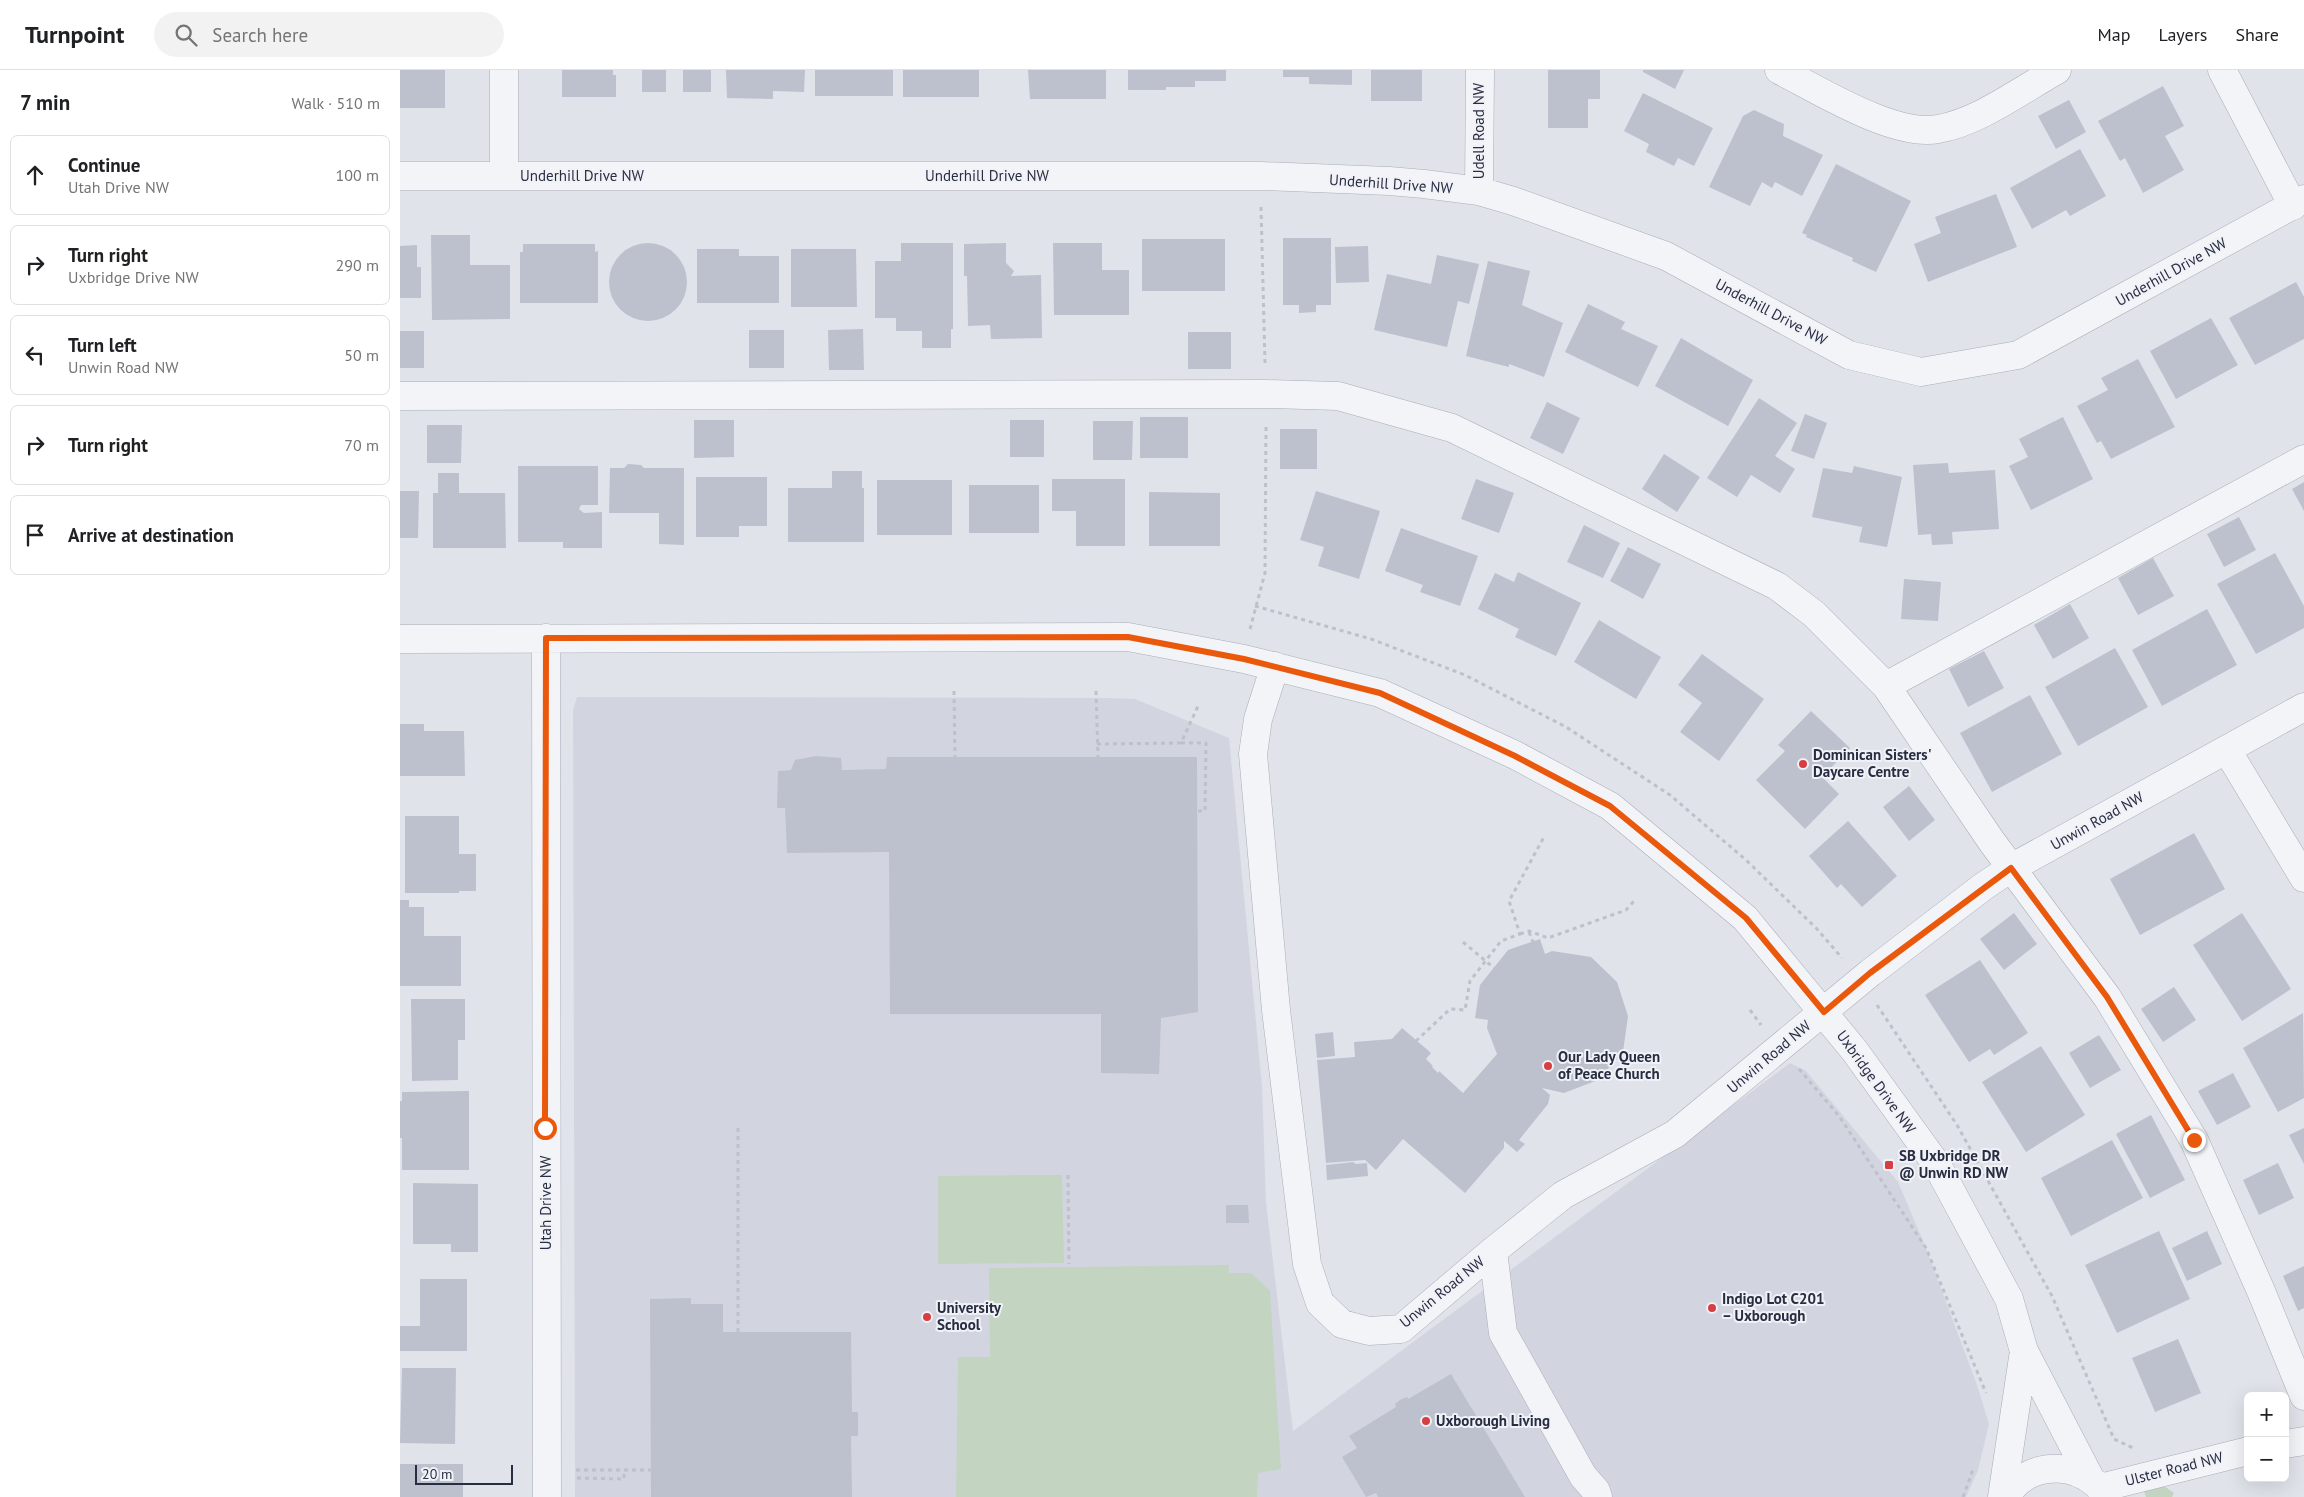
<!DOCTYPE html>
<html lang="en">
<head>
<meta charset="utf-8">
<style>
	:root { --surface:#fff; --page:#f2f2f2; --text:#202124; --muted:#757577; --line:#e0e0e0 }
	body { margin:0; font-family:"PT Sans",sans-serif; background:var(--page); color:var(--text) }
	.controls { position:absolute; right:15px; bottom:15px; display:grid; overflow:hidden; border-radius:8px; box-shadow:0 5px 20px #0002 }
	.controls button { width:45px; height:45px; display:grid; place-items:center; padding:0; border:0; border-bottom:1px solid var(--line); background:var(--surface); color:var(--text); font:25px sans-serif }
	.scale { position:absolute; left:15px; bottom:12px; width:98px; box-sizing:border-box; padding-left:5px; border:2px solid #282e42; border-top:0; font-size:14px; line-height:18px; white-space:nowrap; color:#282e42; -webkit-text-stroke:4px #f0f2f7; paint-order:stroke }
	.stop { position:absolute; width:15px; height:15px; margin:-11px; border:4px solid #ea580c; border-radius:50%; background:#fff }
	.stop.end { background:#ea580c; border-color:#fff; box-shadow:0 1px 5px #0008 }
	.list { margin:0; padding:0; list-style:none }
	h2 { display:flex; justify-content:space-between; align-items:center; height:65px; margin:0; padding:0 20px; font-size:21px }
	h2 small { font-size:16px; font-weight:400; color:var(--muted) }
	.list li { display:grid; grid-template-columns:32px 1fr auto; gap:15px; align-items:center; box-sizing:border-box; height:80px; margin:0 10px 10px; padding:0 10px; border:1px solid var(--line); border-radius:8px }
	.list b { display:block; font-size:19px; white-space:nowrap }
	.list p { margin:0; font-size:16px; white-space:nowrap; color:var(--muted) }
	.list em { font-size:16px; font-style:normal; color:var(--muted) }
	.icon { flex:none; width:28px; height:28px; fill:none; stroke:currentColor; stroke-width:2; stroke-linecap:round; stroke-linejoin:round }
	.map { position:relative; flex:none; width:1904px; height:1427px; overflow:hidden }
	header { display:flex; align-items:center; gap:30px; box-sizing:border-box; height:70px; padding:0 25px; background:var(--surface); border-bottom:1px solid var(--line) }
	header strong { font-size:24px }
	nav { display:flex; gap:28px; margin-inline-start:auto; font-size:18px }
	.search { width:350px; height:45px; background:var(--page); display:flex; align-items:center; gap:12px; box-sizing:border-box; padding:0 18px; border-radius:28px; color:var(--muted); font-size:19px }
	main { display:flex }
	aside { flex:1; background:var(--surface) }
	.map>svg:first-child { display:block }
	.built { fill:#d2d5df }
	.green { fill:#c3d4c1 }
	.building { fill:#bdc1cd }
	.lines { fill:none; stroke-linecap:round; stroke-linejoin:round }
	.minor-casing { stroke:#a9adb8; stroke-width:29 }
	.path { stroke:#bec1c9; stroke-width:3; stroke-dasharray:4 4; stroke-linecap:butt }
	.minor { stroke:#f3f4f8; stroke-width:28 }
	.route { stroke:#ea580c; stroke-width:6 }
	.poi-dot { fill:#d63e42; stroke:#f0f2f7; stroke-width:2 }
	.labels { text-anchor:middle; stroke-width:4; stroke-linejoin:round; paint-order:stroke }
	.street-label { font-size:15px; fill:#282e42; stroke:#f0f2f7 }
	.poi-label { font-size:15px; font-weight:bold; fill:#282e42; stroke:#f0f2f7; text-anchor:start }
</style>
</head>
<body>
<header>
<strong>Turnpoint</strong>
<div class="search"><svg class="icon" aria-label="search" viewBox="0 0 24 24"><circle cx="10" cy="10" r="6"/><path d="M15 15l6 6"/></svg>Search here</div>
<nav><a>Map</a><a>Layers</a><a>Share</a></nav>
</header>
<main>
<aside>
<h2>7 min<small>Walk · 510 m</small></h2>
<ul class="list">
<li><svg class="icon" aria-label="ahead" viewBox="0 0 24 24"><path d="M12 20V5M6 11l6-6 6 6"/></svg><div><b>Continue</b><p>Utah Drive NW</p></div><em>100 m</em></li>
<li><svg class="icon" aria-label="right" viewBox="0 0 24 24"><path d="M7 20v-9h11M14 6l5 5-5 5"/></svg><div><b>Turn right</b><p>Uxbridge Drive NW</p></div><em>290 m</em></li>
<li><svg class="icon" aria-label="left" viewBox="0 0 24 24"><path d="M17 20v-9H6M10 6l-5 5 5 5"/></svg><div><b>Turn left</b><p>Unwin Road NW</p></div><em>50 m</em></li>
<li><svg class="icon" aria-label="right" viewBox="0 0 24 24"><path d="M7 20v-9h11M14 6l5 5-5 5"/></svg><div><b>Turn right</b></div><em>70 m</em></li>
<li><svg class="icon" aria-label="arrive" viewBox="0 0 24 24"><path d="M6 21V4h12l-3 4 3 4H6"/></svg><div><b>Arrive at destination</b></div></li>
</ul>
</aside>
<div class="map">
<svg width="1904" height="1427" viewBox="0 0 1904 1427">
	<rect width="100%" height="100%" fill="#e0e3ea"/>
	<path class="built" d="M177,627L709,628L735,629L829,668L862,1016L866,1132L893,1361L1390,993L1406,1001L1498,1112L1526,1178L1577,1315L1589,1354L1578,1400L1566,1427H175L173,640Z"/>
	<path class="green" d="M662,1105L664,1193L538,1194V1106Z
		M829,1195V1203H851L870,1221L881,1399L858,1403L857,1427H556L558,1287H590L589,1198Z
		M1764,1416L1774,1423L1772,1427H1746L1744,1421Z"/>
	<path class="building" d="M0,0H45V38H0Z
		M162,0H213V5H216V27H162Z
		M242,0H266V22H242Z
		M283,0H311V22H283Z
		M326,0H405L404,22L373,21V29L327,28Z
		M415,0H493V26H415Z
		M503,0H579V27H503Z
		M628,0H706V29H630Z
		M728,0H826V11H795V17H766V20H728Z
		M883,0H952V15L909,14V7H883Z
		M971,0H1022V31H971Z
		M1148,0H1200V29H1188V58H1148Z
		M1243,0H1284L1275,19L1243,2Z
		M1763,16L1784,56L1765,66L1784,100L1743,123L1725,88L1720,91L1698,51Z
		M1243,23L1313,58L1294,96L1278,88L1274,96L1246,82L1249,74L1224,61Z
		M1669,30L1686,62L1656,79L1638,46Z
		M1354,40L1384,54L1383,66L1423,85L1402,126L1375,112L1372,118L1362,112L1350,136L1309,117L1343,46Z
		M1680,79L1706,126L1670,146L1666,140L1632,159L1610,118Z
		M1436,94L1511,131L1476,202L1452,191L1453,188L1406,167L1407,165L1402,163Z
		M1596,124L1617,177L1528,212L1514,174L1541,163L1535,147Z
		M31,165H70V195H110V249L32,250Z
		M883,168H931V235H916V242L899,243V235H883Z
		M742,169H825V221H742Z
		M209 212a39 39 0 1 1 78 0a39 39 0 1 1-78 0Z
		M501,173H553V259H551V278H522V261H496V248H475V191H501Z
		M606,173V193L614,201L611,206L641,205L642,268L591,269L590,255L568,256L567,206H564V174Z
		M653,173H702V200H729V245H654Z
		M123,174H195V182L198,181V233H120V182H123Z
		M17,175V197H21V228H0V176Z
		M968,176L969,212L936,213L935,177Z
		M297,179H339V186H379V233H297Z
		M391,179H456L457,237H391Z
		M1037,185L1079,194L1069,234L1058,231L1047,277L974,260L987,204L1031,214Z
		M1088,191L1130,201L1122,235L1163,253L1144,307L1109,294V297L1066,286Z
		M1896,212L1904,227V269L1855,295L1829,248Z
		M1188,234L1225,252L1221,259L1258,276L1238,317L1165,282Z
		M1811,248L1838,295L1776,329L1750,281Z
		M463,259L464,300H429L428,260Z
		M349,260H384V298H349Z
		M0,261H24V298H0Z
		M788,262H831V299H788Z
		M1281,268L1353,310L1328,356L1255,316Z
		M1738,289L1775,357L1711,389L1701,371L1697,373L1677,336L1708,320L1701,308Z
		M1359,328L1397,353L1375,386L1395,399L1380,423L1351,405L1337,427L1307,408Z
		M1147,332L1180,348L1163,384L1130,368Z
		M1405,344L1427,353L1414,389L1391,381Z
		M740,347H788V388H740Z
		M1663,347L1693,409L1631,440L1609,396L1628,387L1619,369Z
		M294,350H334V387L294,388Z
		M610,350H644V387H610Z
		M693,351H733L732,390H693Z
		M27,355H62L61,393H27Z
		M880,359H917V399H880Z
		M1264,384L1300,407L1277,442L1242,419Z
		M1548,393L1549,403L1595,400L1599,459L1552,462L1553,474L1532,475L1531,464L1518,465L1513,395Z
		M228,394L241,395L244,398H284V475L259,474V443H209L210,398H224Z
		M118,396H198V435H181L179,439L184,443L202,442V478H163V472H118Z
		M1454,396L1502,407L1487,477L1459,472L1463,454L1462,457L1412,447L1423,398L1452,403Z
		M432,401H462V418H464V472H388V418H432Z
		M38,403H59V423H105L106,478H33V423H38Z
		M296,407H367V456H339V467H296Z
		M652,409H725V476H676V441H652Z
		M1076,409L1114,423L1099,463L1061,449Z
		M477,410H552V465H477Z
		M1904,412V441L1892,419Z
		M569,415H639V463H569Z
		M0,421H19L18,468H0Z
		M916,421L980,441L959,509L918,496L924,477L900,470Z
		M749,422L820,423V476H749Z
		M1839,447L1856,480L1824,497L1807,464Z
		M1184,455L1220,473L1203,508L1167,492Z
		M1001,458L1078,486L1060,536L1020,522L1023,515L985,501Z
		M1228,477L1261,494L1243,529L1210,511Z
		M1875,483L1904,536V558L1856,584L1817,514Z
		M1753,488L1774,526L1738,545L1718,508Z
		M1118,502L1181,533L1156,586L1115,567L1119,559L1078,539L1095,503L1114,512Z
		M1504,509L1541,512L1538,551L1501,549Z
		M1670,534L1689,568L1653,589L1634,555Z
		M1807,539L1837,595L1762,636L1732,580Z
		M1199,550L1261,587L1236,629L1174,592Z
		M1715,578L1748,637L1678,676L1645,617Z
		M1584,581L1604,618L1568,637L1549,599Z
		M1302,584L1364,629L1319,691L1280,662L1302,633L1278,615Z
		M1630,625L1662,684L1592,722L1560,663Z
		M1411,641L1450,678L1422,707L1439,724L1405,759L1356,710L1385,681L1378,675Z
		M0,654H24V661H64L65,706H0Z
		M416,686L441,688L442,700L486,699L487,687H797L798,942L761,948L759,1004L701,1003V944H490L489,782L387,783L385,738H377L378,701L391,700L395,690Z
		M1509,716L1535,750L1509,771L1483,737Z
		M5,746H59V784H76V821H59V823H5Z
		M1448,751L1497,806L1462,837L1441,814L1437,818L1409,786Z
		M1794,763L1825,819L1740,865L1710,809Z
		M0,830H9V837H24V866H61V916H0Z
		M1614,843L1637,874L1604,900L1580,869Z
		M1842,843L1891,919L1842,951L1793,875Z
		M1140,869L1145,884L1152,881L1191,887L1217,912L1228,946L1223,982L1198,1010L1164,1023L1142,1018L1150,1025L1148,1034L1119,1070L1125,1074L1117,1082L1104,1071V1078L1065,1123L1003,1069L976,1100L965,1090L926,1093L917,990L955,987L954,972L992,969L1002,958L1031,983L1026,989L1033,996L1032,997L1038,1003L1039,1001L1063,1023L1097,984L1087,958L1088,950L1075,948L1080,915L1108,880Z
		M1580,890L1628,963L1594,985L1590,979L1569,992L1525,925Z
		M1774,917L1796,950L1763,972L1741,939Z
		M11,929H65V970H58V1010L12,1011Z
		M1903,943L1904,1028L1878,1042L1843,978Z
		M933,962L935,986L917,988L915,964Z
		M1699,965L1721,1000L1690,1018L1669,983Z
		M1641,976L1685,1045L1626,1082L1582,1012Z
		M1833,1003L1851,1037L1817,1055L1798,1021Z
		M69,1021V1100H2V1068H0V1031H2V1022Z
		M1751,1045L1785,1110L1750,1128L1716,1064Z
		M1904,1058V1094L1889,1065Z
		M1712,1070L1743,1128L1671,1166L1641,1108Z
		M954,1092L955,1094L967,1093L968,1106L927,1110L926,1095Z
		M1878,1093L1894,1128L1859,1145L1843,1110Z
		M13,1113L78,1114V1182H51V1174H13Z
		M826,1135H848L849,1153H826Z
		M1759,1161L1790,1229L1717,1263L1685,1195Z
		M1807,1161L1822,1194L1787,1211L1772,1178Z
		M1904,1196V1238L1898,1241L1883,1206Z
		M20,1209H67V1281H0V1256H20Z
		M291,1228V1234H323V1262H451L452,1342H458V1366H451L452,1427H251L250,1229Z
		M1778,1269L1801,1323L1755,1342L1732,1288Z
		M2,1298H56L55,1374L0,1373Z
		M1051,1304L1125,1427H978L976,1423L966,1427L942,1387L957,1378L949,1366L996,1337L995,1334L1000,1330L1007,1327L1008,1329Z
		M0,1394H63V1427H0Z"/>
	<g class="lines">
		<g class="minor-casing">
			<path id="minor" d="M104,0V106
				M1379,0C1417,19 1495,68 1538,59C1579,52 1621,20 1657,0
				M1822,0L1893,136
				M0,106H861L989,111L1024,114L1079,121L1113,131L1266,186L1449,285L1521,302L1618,285L1904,129
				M1079,121L1080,0
				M0,326L866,324L938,326L1052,358L1377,516L1414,544L1486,616L1592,772L1707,927L1794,1070L1861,1221L1904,1326
				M146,568L147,1427
				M0,569L728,567L844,589L980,623L1115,685L1210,736L1345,848L1454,980L1537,1095L1609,1229L1624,1281L1690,1408
				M875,596L858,649L853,684L876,940L907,1194L920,1233L942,1254L969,1261L1001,1259L1093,1181L1163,1125L1275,1064L1470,903L1584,816L1611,798L1904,637
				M1486,616L1904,389
				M1827,680L1904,808
				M1093,1181L1103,1263L1183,1406L1196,1421L1198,1427
				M1885,1374L1904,1371
				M1700,1418L1848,1381
				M1602,1427L1624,1281
				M1606,1427C1624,1394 1669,1390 1696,1414"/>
		</g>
		<path class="path" d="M861,137L865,293
			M855,536L971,569L1065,605L1166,657L1270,725L1346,790L1417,859L1442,888
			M850,559L865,503L866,354
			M554,621L555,687
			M696,621L698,687
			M781,673H806L805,741H797
			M697,674L781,673L798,636
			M1129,862L1133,872
			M1120,864L1129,861L1148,868L1226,840L1234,831
			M1063,872L1094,898
			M1477,935L1557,1055L1652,1226L1714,1369L1733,1378
			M1350,940L1361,955
			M1016,971L1050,939L1065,940L1070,911L1101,871L1120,864L1109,831L1144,767
			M1399,999L1439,1046L1526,1178L1586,1323
			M668,1105L669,1194
			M338,1262V1057
			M176,1400H251
			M177,1408L224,1409V1400
			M1563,1427L1574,1397"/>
		<use href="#minor" class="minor"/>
	</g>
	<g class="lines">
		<path class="route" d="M145,1058L146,568L728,567L844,589L980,623L1115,686L1210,736L1346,848L1424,942L1470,903L1611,798L1707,927L1794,1070"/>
	</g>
	<g class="poi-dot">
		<circle cx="1403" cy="694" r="5"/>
		<circle cx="1148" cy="996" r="5"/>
		<rect x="1484" y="1090" width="10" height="10" rx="2.5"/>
		<circle cx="1312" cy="1238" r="5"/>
		<circle cx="527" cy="1247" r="5"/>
		<circle cx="1026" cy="1351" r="5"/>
	</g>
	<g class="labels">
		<g class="street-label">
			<text transform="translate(1079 61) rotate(-90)" y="5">Udell Road NW</text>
			<text x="182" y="111">Underhill Drive NW</text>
			<text x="587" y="111">Underhill Drive NW</text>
			<text transform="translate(991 114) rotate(4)" y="5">Underhill Drive NW</text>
			<text transform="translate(1771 202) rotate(-29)" y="5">Underhill Drive NW</text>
			<text transform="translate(1371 242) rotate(28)" y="5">Underhill Drive NW</text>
			<text transform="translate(1697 751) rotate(-29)" y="5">Unwin Road NW</text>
			<text transform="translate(1369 987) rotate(-40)" y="5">Unwin Road NW</text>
			<text transform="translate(1476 1012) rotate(54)" y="5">Uxbridge Drive NW</text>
			<text transform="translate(146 1133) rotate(-90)" y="5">Utah Drive NW</text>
			<text transform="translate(1042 1222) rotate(-39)" y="5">Unwin Road NW</text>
			<text transform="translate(1774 1399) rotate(-14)" y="5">Ulster Road NW</text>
		</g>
		<g class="poi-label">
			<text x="1413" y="690">Dominican Sisters'<tspan x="1413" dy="17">Daycare Centre</tspan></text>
			<text x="1158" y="992">Our Lady Queen<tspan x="1158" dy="17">of Peace Church</tspan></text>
			<text x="1499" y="1091">SB Uxbridge DR<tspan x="1499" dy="17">@ Unwin RD NW</tspan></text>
			<text x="1322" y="1234">Indigo Lot C201<tspan x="1322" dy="17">– Uxborough</tspan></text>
			<text x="537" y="1243">University<tspan x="537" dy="17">School</tspan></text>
			<text x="1036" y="1356">Uxborough Living</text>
		</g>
	</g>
</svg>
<div class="controls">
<button>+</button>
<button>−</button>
</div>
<div class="scale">20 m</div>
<div class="stop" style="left:145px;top:1058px"></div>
<div class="stop end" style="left:1794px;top:1070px"></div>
</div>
</main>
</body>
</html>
